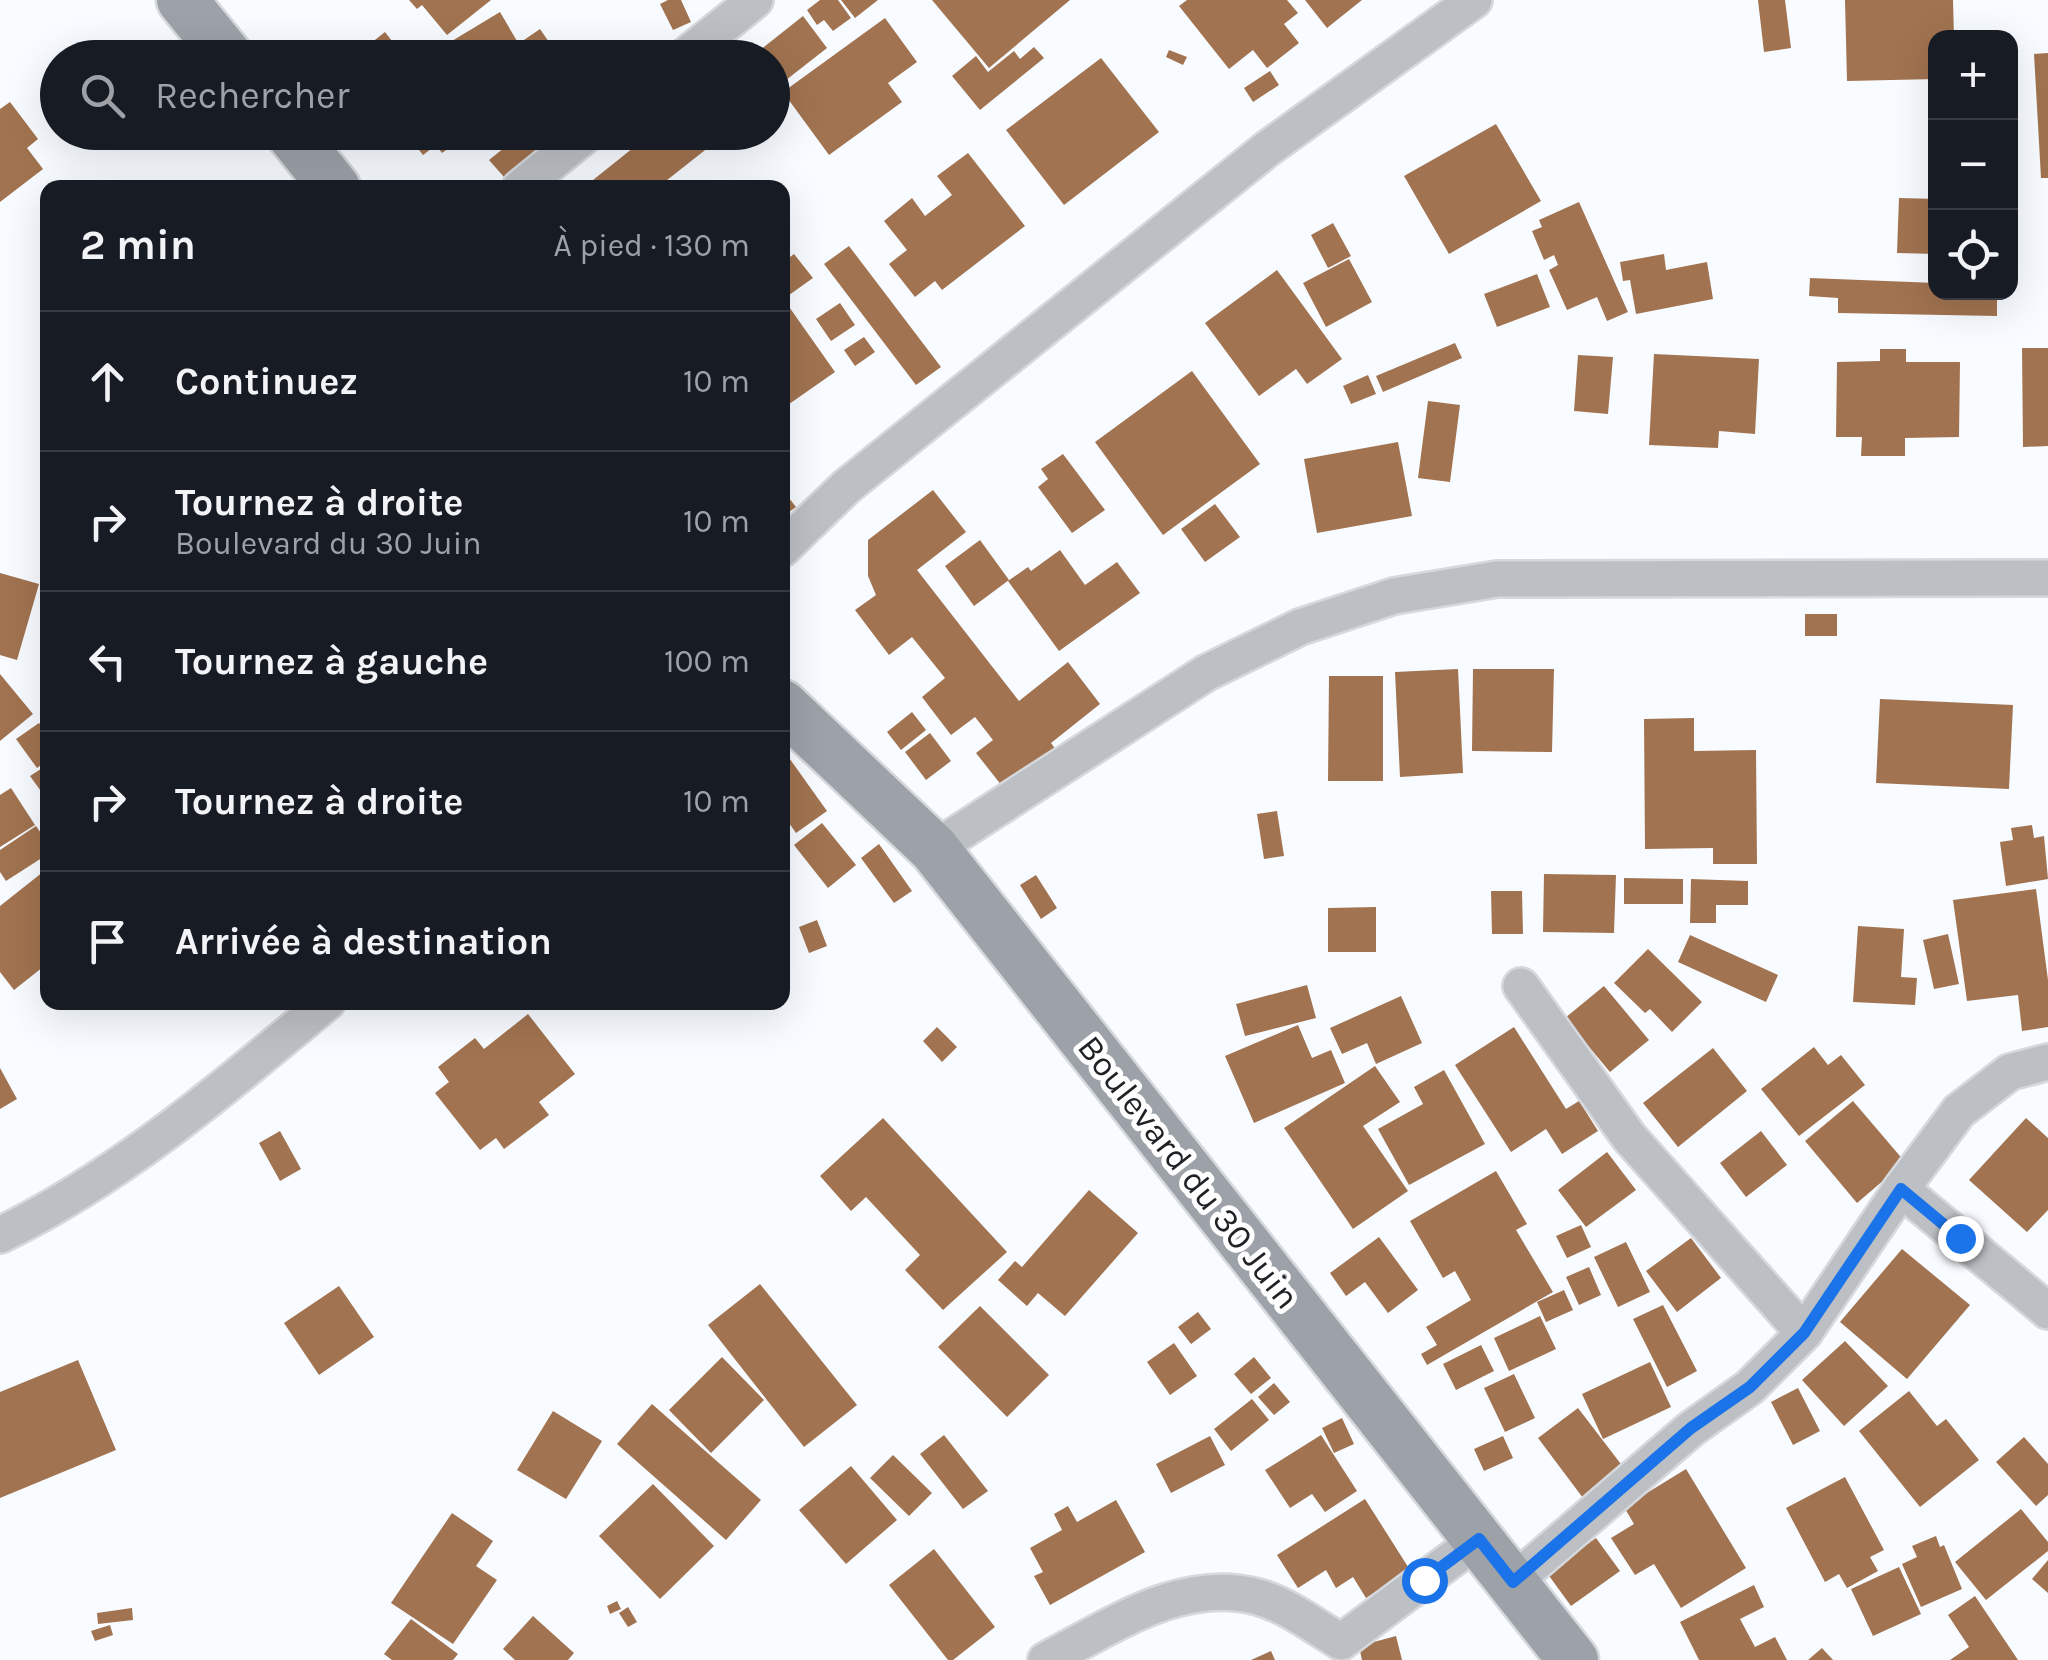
<!DOCTYPE html>
<html lang="fr">
<head>
<meta charset="utf-8">
<style>
	:root { --surface:#171b24; --page:#242831; --text:#f1f3f6; --muted:#9ea1a6; --line:#363941 }
	body { margin:0; font-family:Karla,sans-serif; background:var(--page); color:var(--text) }
	.controls { position:absolute; right:30px; top:30px; display:grid; overflow:hidden; border-radius:20px; box-shadow:0 10px 40px #0002 }
	.controls button { width:90px; height:90px; display:grid; place-items:center; padding:0; border:0; border-bottom:2px solid var(--line); background:var(--surface); color:var(--text); font:50px sans-serif }
	.stop { position:absolute; width:30px; height:30px; margin:-22px; border:8px solid #1a73e8; border-radius:50%; background:#fff }
	.stop.end { background:#1a73e8; border-color:#fff; box-shadow:0 2px 10px #0008 }
	.list { margin:0; padding:0; list-style:none }
	h2 { display:flex; justify-content:space-between; align-items:center; height:130px; margin:0; padding:0 40px; font-size:42px }
	h2 small { font-size:32px; font-weight:400; color:var(--muted) }
	.list li { display:grid; grid-template-columns:65px 1fr auto; gap:30px; align-items:center; box-sizing:border-box; height:140px; padding:0 40px; border-top:2px solid var(--line) }
	.list b { display:block; font-size:38px; white-space:nowrap }
	.list p { margin:0; font-size:32px; white-space:nowrap; color:var(--muted) }
	.list em { font-size:32px; font-style:normal; color:var(--muted) }
	.icon { flex:none; width:55px; height:55px; fill:none; stroke:currentColor; stroke-width:2; stroke-linecap:round; stroke-linejoin:round }
	.map { position:relative; flex:none; width:2048px; height:1660px; overflow:hidden }
	.search { position:absolute; background:var(--surface); box-shadow:0 10px 40px #0002; left:40px; top:40px; width:750px; height:110px; display:flex; align-items:center; gap:25px; box-sizing:border-box; padding:0 35px; border-radius:55px; color:var(--muted); font-size:38px }
	.panel { position:absolute; background:var(--surface); box-shadow:0 10px 40px #0002; left:40px; top:180px; width:750px; height:830px; border-radius:20px }
	.map>svg:first-child { display:block }
	.building { fill:#a17350 }
	.lines { fill:none; stroke-linecap:round; stroke-linejoin:round }
	.street-casing { stroke:#d5d8dc; stroke-width:40 }
	.secondary-casing { stroke:#d5d8dc; stroke-width:55 }
	.street { stroke:#bcbfc4; stroke-width:35 }
	.secondary { stroke:#9da2a9; stroke-width:50 }
	.route { stroke:#1a73e8; stroke-width:12 }
	.labels { text-anchor:middle; stroke-width:10; stroke-linejoin:round; paint-order:stroke }
	.street-label { font-size:35px; fill:#1f2225; stroke:#fff }
</style>
</head>
<body>
<div class="map">
<svg width="2048" height="1660" viewBox="0 0 2048 1660">
	<rect width="100%" height="100%" fill="#f8fbff"/>
	<path class="building" d="M409,0H491L447,35L422,5L417,9Z
		M668,0H681L691,22L673,30L660,4Z
		M820,0H838L851,18L833,31L824,20L817,25L807,10Z
		M841,0H878L855,18Z
		M932,0H1070L989,68Z
		M1187,0H1287L1298,13L1284,24L1299,43L1267,68L1253,50L1229,69L1179,6Z
		M1305,0H1362L1327,28Z
		M1758,0H1785L1791,48L1764,52Z
		M1845,0H1953L1954,38H1936V79L1847,81Z
		M500,12L527,58H441L437,50Z
		M803,16L827,48L772,91V58H750Z
		M885,18L917,62L888,83L902,102L829,155L783,92Z
		M540,29L560,58H532L521,42Z
		M385,32L405,58H352Z
		M1034,47L1044,58L980,110L952,76L976,56L988,72L1014,51L1020,59Z
		M1169,50L1187,57L1183,65L1166,57Z
		M2048,53V178H2041L2034,54Z
		M1101,58L1159,132L1064,205L1006,130Z
		M1270,71L1279,85L1253,102L1244,88Z
		M10,102L38,139L27,148L43,169L0,202V109Z
		M1496,124L1541,201L1449,254L1404,176Z
		M424,132H471L442,153L436,145L423,155L412,141Z
		M524,132H558L504,177L489,160Z
		M653,132H728L657,188H583Z
		M968,153L1025,226L942,290L935,281L915,297L889,264L907,250L884,221L912,198L925,216L952,195L937,176Z
		M1899,198L1936,199V254L1897,253Z
		M1579,202L1628,312L1607,321L1597,297L1567,310L1549,270L1558,265L1554,255L1544,260L1532,231L1542,227L1539,220Z
		M1333,223L1351,256L1328,268L1311,235Z
		M849,246L941,367L916,385L824,264Z
		M794,254L813,278L782,300V263Z
		M1664,254L1666,270L1707,262L1713,299L1636,314L1630,280L1623,281L1620,262Z
		M1349,259L1372,302L1326,327L1303,283Z
		M1277,270L1342,359L1307,384L1296,369L1259,396L1205,323Z
		M1537,274L1550,307L1497,327L1484,294Z
		M1810,278L1936,283V292H1997V316L1838,313V298L1809,296Z
		M840,303L855,325L831,341L816,319Z
		M787,304L835,372L782,409V308Z
		M864,337L875,352L855,366L844,350Z
		M1455,343L1462,358L1383,392L1376,376Z
		M2022,348H2048V446L2023,447Z
		M1880,349H1906V362H1960L1959,437L1905,438V456H1861L1862,437H1836L1837,362L1880,361Z
		M1654,354L1759,359L1755,434L1719,431L1718,448L1649,445Z
		M1578,355L1613,357L1608,414L1574,411Z
		M1192,371L1260,464L1163,535L1095,442Z
		M1368,375L1376,394L1351,404L1343,386Z
		M1428,401L1460,405L1450,482L1418,478Z
		M1398,442L1412,516L1317,533L1304,459Z
		M1063,454L1105,510L1072,533L1038,487L1048,479L1041,469Z
		M782,489L796,507L782,517Z
		M933,490L966,532L917,570L1019,701L1068,662L1100,704L1051,743L1057,751L1006,791L976,753L993,740L975,717L951,735L922,697L945,678L912,637L889,655L855,610L876,595L868,576V540Z
		M1215,504L1240,537L1205,562L1181,529Z
		M980,540L1009,580L974,606L945,566Z
		M1060,550L1085,585L1117,562L1140,593L1059,651L1008,581L1028,567L1031,571Z
		M0,573L39,584L17,660L0,655Z
		M1805,614H1837V636H1805Z
		M1458,669L1463,773L1400,777L1395,672Z
		M1473,669H1554L1552,752L1472,751Z
		M0,674L33,714L0,741Z
		M1329,676H1383V781H1328Z
		M1880,699L2013,705L2009,789L1876,783Z
		M912,712L926,730L901,750L887,732Z
		M1694,718V751L1756,750L1757,864H1713V848L1645,849L1644,719Z
		M39,723L48,734V760L37,768L16,739Z
		M930,733L951,761L926,780L905,752Z
		M782,748L827,811L796,833L782,813Z
		M44,767L48,771V791L43,794L30,776Z
		M11,788L35,825L0,847V795Z
		M1277,811L1284,856L1264,859L1257,814Z
		M822,823L856,865L828,888L794,845Z
		M2032,825L2034,838L2044,836L2048,879L2006,886L2000,842L2013,840L2011,828Z
		M36,826L48,843V854L6,881L0,872V850Z
		M879,844L912,891L894,903L861,858Z
		M48,868V963L14,990L0,972V906Z
		M1544,874L1616,875L1614,933L1543,932Z
		M1036,875L1057,908L1041,919L1020,885Z
		M1624,878L1683,879V904H1624Z
		M1691,879L1748,881V905H1716V923H1690Z
		M2036,889L2048,980V1027L2022,1031L2018,995L1967,1001L1953,900Z
		M1491,891H1522L1523,934H1492Z
		M1376,907V952H1328V908Z
		M817,920L827,946L809,953L799,927Z
		M1858,926L1904,929L1901,977L1917,978L1915,1005L1853,1002Z
		M1948,934L1959,984L1934,989L1923,940Z
		M1690,935L1778,975L1766,1002L1678,962Z
		M1648,949L1702,1002L1672,1032L1650,1009L1645,1013L1614,983Z
		M1307,985L1316,1018L1245,1036L1236,1004Z
		M1604,986L1649,1040L1610,1072L1565,1018Z
		M1401,996L1422,1043L1376,1064L1367,1043L1342,1054L1330,1028Z
		M528,1014L575,1074L539,1102L549,1115L504,1149L496,1138L480,1150L435,1093L449,1082L438,1067L475,1038L484,1049Z
		M1298,1025L1312,1058L1331,1050L1345,1083L1254,1123L1225,1056Z
		M937,1027L957,1047L942,1062L923,1041Z
		M1514,1027L1566,1109L1579,1101L1598,1131L1562,1154L1546,1129L1511,1152L1455,1065Z
		M1814,1047L1828,1065L1841,1055L1865,1085L1799,1136L1761,1089Z
		M1713,1048L1747,1091L1678,1147L1643,1103Z
		M1375,1066L1400,1102L1363,1126L1408,1191L1353,1229L1284,1128Z
		M0,1068L17,1099L0,1109Z
		M1444,1070L1485,1144L1409,1185L1378,1129L1423,1104L1414,1087Z
		M1853,1101L1905,1162L1857,1203L1805,1141Z
		M883,1118L1007,1252L943,1310L905,1270L920,1255L866,1197L851,1211L820,1176Z
		M2026,1118L2048,1138V1210L2027,1232L1969,1180Z
		M280,1131L301,1169L280,1181L259,1143Z
		M1761,1131L1787,1165L1746,1197L1720,1163Z
		M1607,1152L1636,1190L1586,1227L1558,1190Z
		M1496,1171L1527,1224L1516,1230L1553,1292L1427,1365L1421,1354L1437,1345L1426,1327L1471,1300L1455,1271L1443,1278L1410,1221Z
		M1089,1190L1138,1233L1065,1316L1038,1293L1027,1306L998,1280L1015,1261L1022,1267Z
		M1581,1225L1591,1247L1567,1258L1556,1236Z
		M1379,1237L1418,1290L1388,1313L1365,1282L1346,1296L1330,1273Z
		M1691,1238L1721,1278L1677,1312L1646,1271Z
		M1626,1242L1650,1292L1618,1307L1594,1257Z
		M1902,1249L1970,1305L1907,1379L1840,1322Z
		M1589,1267L1601,1295L1579,1305L1566,1277Z
		M760,1284L857,1405L804,1447L708,1325Z
		M339,1286L374,1337L319,1375L284,1323Z
		M1564,1290L1573,1310L1546,1322L1537,1302Z
		M1663,1305L1697,1371L1667,1387L1633,1319Z
		M980,1306L1049,1375L1007,1417L938,1347Z
		M1198,1312L1211,1329L1191,1344L1178,1327Z
		M1540,1316L1556,1349L1509,1371L1494,1338Z
		M1845,1341L1888,1386L1844,1426L1802,1380Z
		M1174,1343L1197,1376L1170,1395L1147,1362Z
		M1481,1345L1494,1371L1456,1390L1443,1364Z
		M722,1357L764,1400L711,1453L669,1410Z
		M1254,1357L1271,1378L1251,1394L1234,1374Z
		M78,1360L116,1450L0,1498V1392Z
		M1650,1362L1671,1407L1603,1439L1582,1394Z
		M1514,1374L1535,1418L1505,1432L1484,1388Z
		M1274,1383L1290,1402L1274,1415L1258,1397Z
		M1798,1388L1820,1431L1793,1445L1771,1402Z
		M1909,1391L1937,1426L1946,1419L1979,1460L1920,1507L1859,1431Z
		M1252,1399L1269,1420L1231,1451L1214,1429Z
		M652,1404L761,1500L726,1540L617,1444Z
		M1578,1408L1627,1472L1586,1502L1538,1438Z
		M553,1411L602,1441L566,1499L517,1470Z
		M1342,1418L1354,1444L1334,1453L1322,1428Z
		M944,1435L988,1491L963,1509L920,1454Z
		M1321,1435L1357,1491L1325,1512L1312,1494L1290,1508L1265,1470Z
		M1210,1436L1225,1465L1171,1493L1156,1464Z
		M1503,1436L1513,1458L1484,1471L1474,1449Z
		M2024,1437L2048,1464V1495L2036,1506L1996,1462Z
		M893,1455L932,1493L909,1516L870,1478Z
		M851,1466L897,1520L846,1564L799,1510Z
		M1686,1469L1746,1568L1681,1608L1654,1564L1635,1575L1611,1538L1634,1524L1624,1507Z
		M1845,1477L1884,1550L1870,1557L1878,1571L1847,1588L1839,1574L1825,1582L1786,1508Z
		M653,1484L714,1546L660,1599L599,1536Z
		M1365,1499L1410,1570L1366,1598L1353,1577L1336,1588L1326,1570L1298,1588L1277,1555Z
		M1116,1500L1145,1552L1050,1605L1034,1576L1043,1572L1030,1548L1062,1530L1054,1514L1068,1506L1077,1522Z
		M2021,1509L2048,1542V1551L1986,1600L1955,1562Z
		M452,1513L493,1541L476,1566L497,1580L453,1644L391,1603Z
		M1936,1536L1940,1547L1944,1545L1962,1589L1921,1607L1902,1564L1917,1557L1912,1546Z
		M1596,1538L1620,1571L1571,1606L1547,1573Z
		M934,1549L995,1627L953,1660H948L889,1585Z
		M2048,1560V1593L2032,1579Z
		M1899,1567L1921,1614L1873,1636L1851,1589Z
		M1754,1585L1764,1607L1740,1619L1755,1647L1775,1637L1787,1660H1699L1680,1622Z
		M1975,1596L2018,1660H1950L1969,1647L1948,1615Z
		M617,1601L621,1609L610,1614L607,1606Z
		M628,1607L637,1622L628,1627L619,1613Z
		M132,1608L133,1620L98,1624L97,1613Z
		M533,1616L574,1653L568,1660H515L503,1649Z
		M411,1619L458,1654L453,1660H392L384,1654Z
		M110,1625L113,1635L95,1641L91,1631Z
		M1396,1636L1402,1660H1362L1359,1646Z
		M1822,1648L1833,1660H1808Z
		M1271,1651L1275,1660H1251Z"/>
	<g class="lines">
		<g class="street-casing">
			<path id="street" d="M683,58L755,0
				M520,188L589,132
				M782,549L846,487L1267,149L1474,0
				M934,849L1206,673L1300,627L1394,596L1497,579L2048,578
				M1521,986L1629,1137L1804,1333
				M1901,1189L2048,1311
				M0,1235C121,1176 224,1088 327,1002
				M1513,1582L1691,1429L1750,1387L1804,1333L1901,1189L1959,1111L2010,1072L2048,1062
				M1046,1660C1111,1627 1182,1576 1258,1597C1287,1605 1316,1627 1341,1642L1479,1539"/>
		</g>
		<g class="secondary-casing">
			<path id="secondary" d="M182,0L229,58
				M290,132L335,188
				M782,705L934,849L1573,1660"/>
		</g>
		<use href="#street" class="street"/>
		<use href="#secondary" class="secondary"/>
	</g>
	<g class="lines">
		<path class="route" d="M1424,1580L1479,1539L1513,1582L1691,1428L1750,1387L1804,1333L1901,1189L1960,1238"/>
	</g>
	<g class="labels">
		<g class="street-label">
			<text transform="translate(1189 1172) rotate(52)" y="12">Boulevard du 30 Juin</text>
		</g>
	</g>
</svg>
<div class="controls">
<button>+</button>
<button>−</button>
<button><svg class="icon" aria-label="locate" viewBox="0 0 24 24"><circle cx="12" cy="12" r="6"/><path d="M12 2v4M12 18v4M2 12h4M18 12h4"/></svg></button>
</div>
<div class="stop" style="left:1424px;top:1580px"></div>
<div class="stop end" style="left:1960px;top:1238px"></div>
<div class="search"><svg class="icon" aria-label="search" viewBox="0 0 24 24"><circle cx="10" cy="10" r="6"/><path d="M15 15l6 6"/></svg>Rechercher</div>
<section class="panel">
<h2>2 min<small>À pied · 130 m</small></h2>
<ul class="list">
<li><svg class="icon" aria-label="ahead" viewBox="0 0 24 24"><path d="M12 20V5M6 11l6-6 6 6"/></svg><div><b>Continuez</b></div><em>10 m</em></li>
<li><svg class="icon" aria-label="right" viewBox="0 0 24 24"><path d="M7 20v-9h11M14 6l5 5-5 5"/></svg><div><b>Tournez à droite</b><p>Boulevard du 30 Juin</p></div><em>10 m</em></li>
<li><svg class="icon" aria-label="left" viewBox="0 0 24 24"><path d="M17 20v-9H6M10 6l-5 5 5 5"/></svg><div><b>Tournez à gauche</b></div><em>100 m</em></li>
<li><svg class="icon" aria-label="right" viewBox="0 0 24 24"><path d="M7 20v-9h11M14 6l5 5-5 5"/></svg><div><b>Tournez à droite</b></div><em>10 m</em></li>
<li><svg class="icon" aria-label="arrive" viewBox="0 0 24 24"><path d="M6 21V4h12l-3 4 3 4H6"/></svg><div><b>Arrivée à destination</b></div></li>
</ul>
</section>
</div>
</body>
</html>
